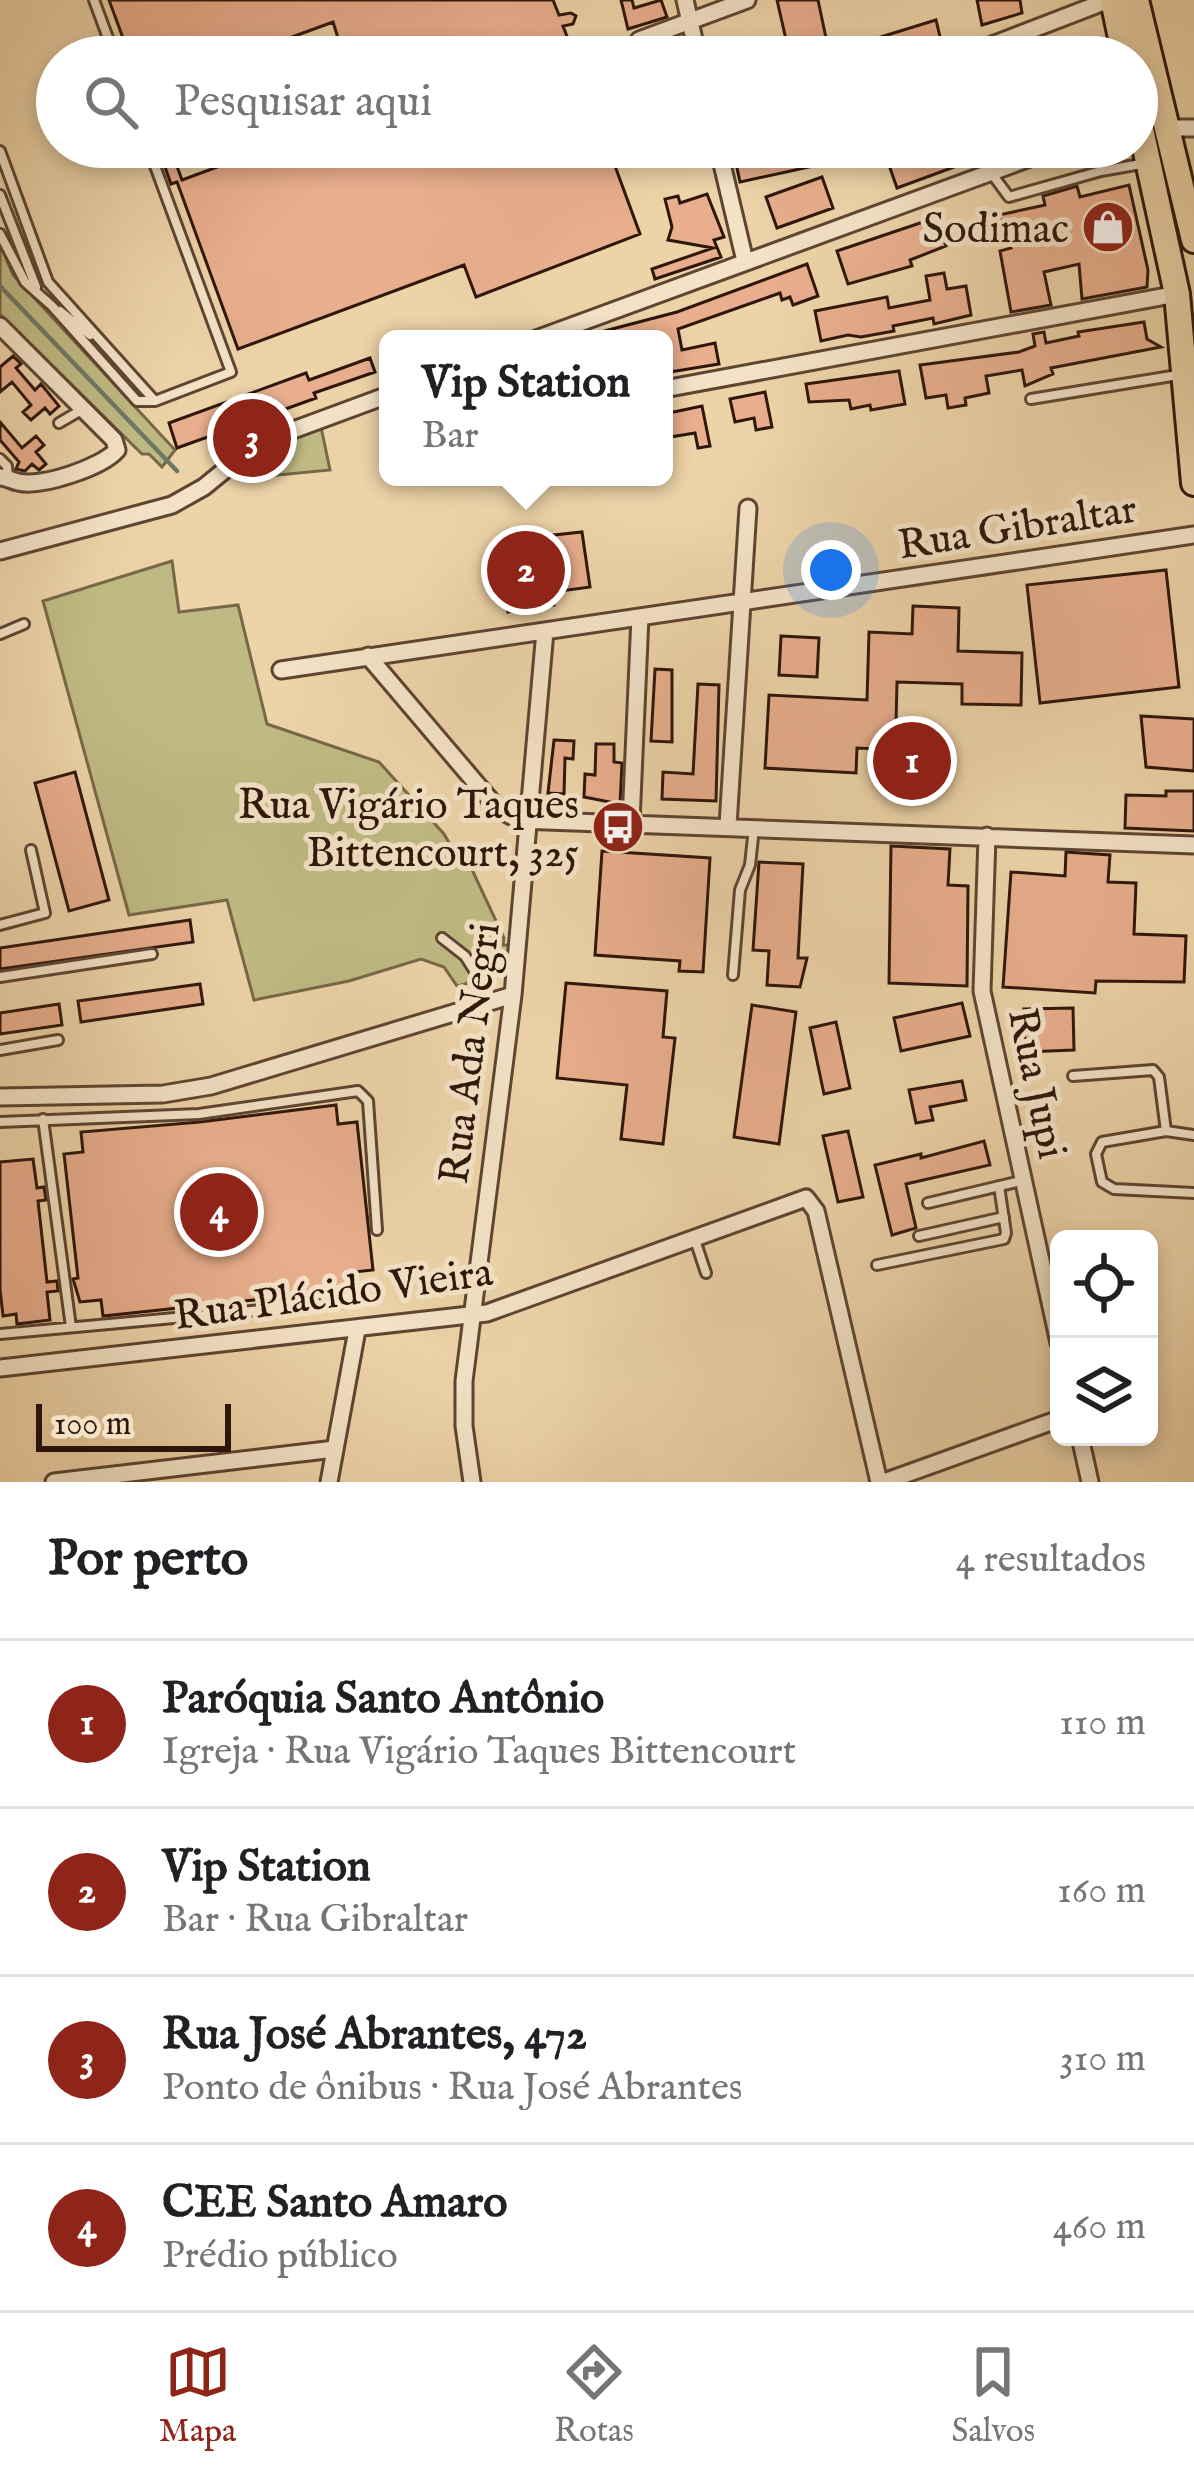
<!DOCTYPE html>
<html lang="pt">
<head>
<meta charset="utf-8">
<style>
	:root { --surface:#fff; --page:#f2f2f2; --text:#202124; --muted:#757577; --line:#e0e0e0; --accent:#8f2418 }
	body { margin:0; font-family:"IM FELL English",serif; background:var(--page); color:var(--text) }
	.controls { position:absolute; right:36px; bottom:36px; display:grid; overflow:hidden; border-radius:18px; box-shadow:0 6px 18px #0003 }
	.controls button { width:108px; height:108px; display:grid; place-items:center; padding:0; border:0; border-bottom:3px solid var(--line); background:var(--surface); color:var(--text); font:60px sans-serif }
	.scale { position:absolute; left:36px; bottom:30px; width:195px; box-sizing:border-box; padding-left:12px; border:6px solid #2f160b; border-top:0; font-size:33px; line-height:42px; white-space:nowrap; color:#2f160b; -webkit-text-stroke:9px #f3e2c6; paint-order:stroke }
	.you { position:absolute; left:831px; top:570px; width:42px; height:42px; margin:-30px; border:9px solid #fff; border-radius:50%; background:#1a73e8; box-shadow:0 0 0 18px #1a73e833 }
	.badge { display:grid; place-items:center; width:78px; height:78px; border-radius:50%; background:var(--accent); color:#fff; font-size:39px; font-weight:700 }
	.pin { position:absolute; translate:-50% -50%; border:6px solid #fff; box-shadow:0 3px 12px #0006 }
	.popup { position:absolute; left:379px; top:330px; width:294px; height:156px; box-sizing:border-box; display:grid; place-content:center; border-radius:18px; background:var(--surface); filter:drop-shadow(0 3px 9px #0005); font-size:39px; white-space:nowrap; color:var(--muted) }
	.popup b { font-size:45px; color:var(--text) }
	.popup::after { content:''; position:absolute; left:50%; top:100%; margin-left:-24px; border:24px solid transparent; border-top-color:var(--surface) }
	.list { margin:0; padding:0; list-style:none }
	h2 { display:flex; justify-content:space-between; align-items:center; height:156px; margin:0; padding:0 48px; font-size:51px }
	h2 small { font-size:39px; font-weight:400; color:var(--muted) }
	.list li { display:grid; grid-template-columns:78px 1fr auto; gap:36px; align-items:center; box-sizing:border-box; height:168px; padding:0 48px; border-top:3px solid var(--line) }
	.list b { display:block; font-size:45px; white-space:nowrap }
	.list p { margin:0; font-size:39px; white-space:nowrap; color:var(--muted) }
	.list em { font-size:39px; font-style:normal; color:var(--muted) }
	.icon { flex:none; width:66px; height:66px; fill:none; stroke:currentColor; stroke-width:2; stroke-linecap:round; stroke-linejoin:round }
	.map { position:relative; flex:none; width:1194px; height:1482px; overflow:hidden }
	.search { position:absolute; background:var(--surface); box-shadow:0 6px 18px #0003; left:36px; right:36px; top:36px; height:132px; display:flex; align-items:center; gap:30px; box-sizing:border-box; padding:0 42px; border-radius:66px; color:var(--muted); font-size:45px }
	.sheet { height:828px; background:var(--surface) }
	nav { display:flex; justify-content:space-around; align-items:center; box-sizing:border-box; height:168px; border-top:3px solid var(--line); background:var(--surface); font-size:33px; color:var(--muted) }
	nav a { display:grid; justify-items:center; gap:6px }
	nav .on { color:var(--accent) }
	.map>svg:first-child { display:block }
	.green { fill:#bfba83; stroke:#776847; stroke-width:3 }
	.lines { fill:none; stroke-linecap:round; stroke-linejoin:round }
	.stream { stroke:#6f7866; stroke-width:4.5 }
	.building { fill:#e8ae8d; stroke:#2f160b; stroke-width:3 }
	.service-casing { stroke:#5e4532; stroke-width:14 }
	.minor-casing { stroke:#5e4532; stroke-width:21 }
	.primary-casing { stroke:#2f160b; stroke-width:30 }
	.service { stroke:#f3e2c6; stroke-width:8 }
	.minor { stroke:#f3e2c6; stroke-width:15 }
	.primary { stroke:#edd3a8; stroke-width:24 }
	.labels { text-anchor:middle; stroke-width:10; stroke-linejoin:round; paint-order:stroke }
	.poi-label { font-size:42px; fill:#2f160b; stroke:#f3e2c6; text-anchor:end }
	.street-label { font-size:42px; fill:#2f160b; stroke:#f3e2c6 }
</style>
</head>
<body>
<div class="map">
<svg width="1194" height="1482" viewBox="0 0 1194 1482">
	<rect width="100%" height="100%" fill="#edd3a8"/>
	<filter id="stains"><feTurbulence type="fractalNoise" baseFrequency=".00167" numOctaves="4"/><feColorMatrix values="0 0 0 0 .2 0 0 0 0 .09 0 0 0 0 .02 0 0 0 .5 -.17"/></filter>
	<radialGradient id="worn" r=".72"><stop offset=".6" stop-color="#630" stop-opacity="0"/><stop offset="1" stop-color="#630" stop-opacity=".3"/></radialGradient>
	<path class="green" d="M0,244L13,275L175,450L162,467L149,454H142L0,314Z
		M321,427L330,470L268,476L261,455L275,444Z
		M172,561L179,612L238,605L267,724L379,762L444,834L461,864L468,861L504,938L503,945H509L507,965L489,977L478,970L466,984L457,986L444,967L421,959L349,981L254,1000L227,900L129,915L43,601Z"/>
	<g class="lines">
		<path class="stream" d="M0,286L177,471"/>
	</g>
	<path class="building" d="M109,0H553L559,15L571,13L576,16L573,24L563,26L575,57H344L333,22L262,48L263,52L249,57H130Z
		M621,0H632L634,8L661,0L667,17L628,29Z
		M777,0H818L830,57H790Z
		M977,0H1020L1022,13L982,25Z
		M936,20L942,45L911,52L912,57H850L848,47Z
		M158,147H170L182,180L271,147H608L640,234L476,297L464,265L238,349L177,182L171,184Z
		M761,147H769L770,154L792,147L850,148L819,160L818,165L740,182L734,154Z
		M935,147H1006V148L897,188L889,165Z
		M822,177L833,208L777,228L766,197Z
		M1129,185L1148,270L1147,287L1082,299L1079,264L1044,272L1051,305L1011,312L1000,251L1011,248L999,215L1045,205L1043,196L1074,187L1077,186L1080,197Z
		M707,194L724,237L714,240L721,257L655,279L652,269L713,248L668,240L672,227L665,199L678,196L680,203Z
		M935,218L946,246L910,260L912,266L848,284L837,251Z
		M807,264L818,296L793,305L790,297L782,300L780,293L678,329L682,350L715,343L719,364L664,373V339H597V333L677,312Z
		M944,273L947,289L966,286L971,315L934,324L933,318L893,326L894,331L861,337L848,335L821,341L815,311L887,297L889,308L930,300L926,276Z
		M1144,322L1147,339L1161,347L1051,368L1053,374L1025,386L1022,370L986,376L989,393L965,398L966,405L948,408L946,395L926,398L920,365L1019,352L1035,346L1033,334L1044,332L1046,343L1079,336L1078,332Z
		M13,356L21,364L16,368L35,390L41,384L59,406L50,414L45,408L31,420L23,412L31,405L12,382L0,392V367Z
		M370,358L375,372L314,393L316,398L177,448L169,423L306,373L309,380Z
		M899,371L905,404L871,410L870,405L851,409L849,400L809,402L806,384Z
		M765,392L772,427L756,430L754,418L735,422L730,399Z
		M702,406L710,446L698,448L695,433L664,438V414Z
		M0,422L22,448L36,436L44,445L36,452L46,464L39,470L32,464L25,471L16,469L19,462L0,440Z
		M582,532L590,587L553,592L554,605L508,612L498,541Z
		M1166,570L1179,687L1040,703L1027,585Z
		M913,606L959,608L958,651L1022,653L1021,705L962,704V684L897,682L896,724L922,725L919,796H902L903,750L857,748L856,773L765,768L769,695L867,700L869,632L912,634Z
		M781,636L819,638L817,677L779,675Z
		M655,669L672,670V742L651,741Z
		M698,684L719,685L716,801L662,799L663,772L693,774Z
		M1141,716L1194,719V771L1146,767Z
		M554,740L574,741L573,759L565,758L564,794L548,793Z
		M596,744H614V762L622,763L620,804L584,797L585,774L595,775Z
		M75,772L109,900L69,911L35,783Z
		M1166,791H1194V831L1125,828L1126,795L1166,796Z
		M891,846L950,849L948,885L968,886L967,986L889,983Z
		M602,851L710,858L703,972L679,971L680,961L595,955Z
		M1066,852L1110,855L1108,882L1136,883L1134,934L1186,936L1184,982L1096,981L1095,993L1003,987L1011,872L1065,876Z
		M759,862L803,864L798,958H807L800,987L767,985L769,951L753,950Z
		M190,920L193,942L0,969V948Z
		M566,983L667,991L663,1037L675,1038L663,1144L621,1139L627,1085L557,1078Z
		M200,984L203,1004L81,1022L78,1001Z
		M962,1003L970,1036L901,1051L894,1018Z
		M59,1004L62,1025L0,1034V1013Z
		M752,1005L796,1012L779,1144L734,1137Z
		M1073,1008L1074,1050L1025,1052L1024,1009Z
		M836,1022L850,1088L824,1094L810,1028Z
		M962,1081L966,1100L930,1107L933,1120L916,1123L909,1090Z
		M336,1105L338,1124L357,1122L373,1270L354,1272L356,1289L103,1316L101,1300L80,1302L73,1279L78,1278L64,1154L83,1152L81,1132L200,1122Z
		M848,1131L863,1197L838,1202L823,1136Z
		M984,1141L990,1165L906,1184L916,1228L892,1235L875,1165L921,1154V1158Z
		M33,1159L37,1188L44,1187L46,1200L38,1201L47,1282L57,1281L58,1291L47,1292L50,1320L17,1324L16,1314L3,1316L0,1289V1162Z"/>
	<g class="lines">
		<g class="service-casing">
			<path id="service" d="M94,0L115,57
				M0,151L48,282L154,400
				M1101,171L1141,164
				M992,174L1009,197L1101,171V147
				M0,195L36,287
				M0,234L25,282L52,306L137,401H155L231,372L148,147
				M60,311L90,335
				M1031,399L1178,375
				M59,423L83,409
				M0,459L7,466L8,477
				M0,634L24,624
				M0,925L45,913L31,850
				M442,938L465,956L493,1000
				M733,975L740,890L750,865L754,828
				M0,977L152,954
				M0,1050L58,1040
				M1073,1076L1153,1070L1159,1077L1166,1131L1194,1135
				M43,1119L71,1327
				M0,1122L199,1114L358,1091L368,1101L377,1230
				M1166,1131L1102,1142L1096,1154L1102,1182L1114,1189L1194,1193
				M928,1203L1021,1181
				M919,1236L1004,1217
				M695,1240L706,1273
				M877,1265L1004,1239L1006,1233L999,1186
				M0,1334L348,1302"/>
		</g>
		<g class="minor-casing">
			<path id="minor" d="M685,0L698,57
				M639,40L747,0
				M961,57L1109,0
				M1164,128H1194
				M718,147L745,261
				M0,326L114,440L117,450C102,467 41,488 18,482C12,481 6,477 0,477
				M536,339L1060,147
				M664,389L1177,294
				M0,551L172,505L204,487L258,443L388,395
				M368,656L498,809L519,820L1194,845
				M281,670L1194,535
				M631,822L640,617
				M728,825L748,508
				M987,836L982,991L1059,1343
				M0,1097L163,1094L211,1086L513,995
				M0,1368L487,1313L806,1198L816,1211L879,1482
				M1080,1437L1090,1482
				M54,1482L335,1449
				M329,1482L357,1330
				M472,1482L464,1426V1381L513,995L545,631
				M884,1482L1059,1419"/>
		</g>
		<g class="primary-casing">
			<path id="primary" d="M1113,0L1125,57
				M1136,0L1194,240
				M1137,111L1177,294L1194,483"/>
		</g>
		<use href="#service" class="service"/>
		<use href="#minor" class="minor"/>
		<use href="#primary" class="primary"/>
	</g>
	<defs>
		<g id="shop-disc" transform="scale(2.7)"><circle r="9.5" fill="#8f2418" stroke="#f3e2c6"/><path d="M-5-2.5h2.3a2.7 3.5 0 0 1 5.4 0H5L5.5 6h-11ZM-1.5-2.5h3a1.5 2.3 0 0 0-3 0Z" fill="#fff"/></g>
		<g id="bus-disc" transform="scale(2.7)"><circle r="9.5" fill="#8f2418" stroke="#f3e2c6"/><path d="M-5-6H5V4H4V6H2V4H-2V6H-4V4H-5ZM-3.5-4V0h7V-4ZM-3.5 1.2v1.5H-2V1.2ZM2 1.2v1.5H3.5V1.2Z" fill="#fff"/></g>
	</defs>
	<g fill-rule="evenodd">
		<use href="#shop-disc" x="1108" y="227"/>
		<use href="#bus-disc" x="618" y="827"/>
	</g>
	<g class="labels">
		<g class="poi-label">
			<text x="1069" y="242">Sodimac</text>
			<text x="579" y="818">Rua Vigário Taques<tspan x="579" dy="48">Bittencourt, 325</tspan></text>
		</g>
		<g class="street-label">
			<text transform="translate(1017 525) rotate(-9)" y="15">Rua Gibraltar</text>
			<text transform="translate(468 1053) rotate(-83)" y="15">Rua Ada Negri</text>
			<text transform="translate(1039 1083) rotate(78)" y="15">Rua Jupi</text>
			<text transform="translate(333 1292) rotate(-8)" y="15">Rua Plácido Vieira</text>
		</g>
	</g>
	<rect width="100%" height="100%" filter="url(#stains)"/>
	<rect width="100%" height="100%" fill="url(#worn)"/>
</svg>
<div class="controls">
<button><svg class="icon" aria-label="locate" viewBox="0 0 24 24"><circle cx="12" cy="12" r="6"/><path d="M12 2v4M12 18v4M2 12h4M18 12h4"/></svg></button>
<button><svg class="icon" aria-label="layers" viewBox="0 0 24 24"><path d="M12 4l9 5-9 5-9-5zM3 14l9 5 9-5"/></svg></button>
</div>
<div class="scale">100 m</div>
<div class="you"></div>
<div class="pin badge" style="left:912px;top:761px">1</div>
<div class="pin badge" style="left:526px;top:570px">2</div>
<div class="popup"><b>Vip Station</b>Bar</div>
<div class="pin badge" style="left:252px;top:438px">3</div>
<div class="pin badge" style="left:219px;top:1212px">4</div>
<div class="search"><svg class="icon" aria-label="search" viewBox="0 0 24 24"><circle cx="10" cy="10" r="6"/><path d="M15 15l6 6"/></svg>Pesquisar aqui</div>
</div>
<section class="sheet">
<h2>Por perto<small>4 resultados</small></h2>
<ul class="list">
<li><span class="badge">1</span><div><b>Paróquia Santo Antônio</b><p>Igreja · Rua Vigário Taques Bittencourt</p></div><em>110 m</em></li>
<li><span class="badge">2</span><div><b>Vip Station</b><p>Bar · Rua Gibraltar</p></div><em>160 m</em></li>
<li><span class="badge">3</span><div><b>Rua José Abrantes, 472</b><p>Ponto de ônibus · Rua José Abrantes</p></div><em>310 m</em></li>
<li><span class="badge">4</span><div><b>CEE Santo Amaro</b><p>Prédio público</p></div><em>460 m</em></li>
</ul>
</section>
<nav>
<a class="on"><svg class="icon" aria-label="map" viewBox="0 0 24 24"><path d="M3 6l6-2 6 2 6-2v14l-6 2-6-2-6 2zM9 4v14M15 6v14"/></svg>Mapa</a>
<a><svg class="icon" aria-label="directions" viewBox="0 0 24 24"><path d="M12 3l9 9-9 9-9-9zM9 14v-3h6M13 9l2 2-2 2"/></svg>Rotas</a>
<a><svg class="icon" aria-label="saved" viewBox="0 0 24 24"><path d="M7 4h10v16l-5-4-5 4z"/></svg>Salvos</a>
</nav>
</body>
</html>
